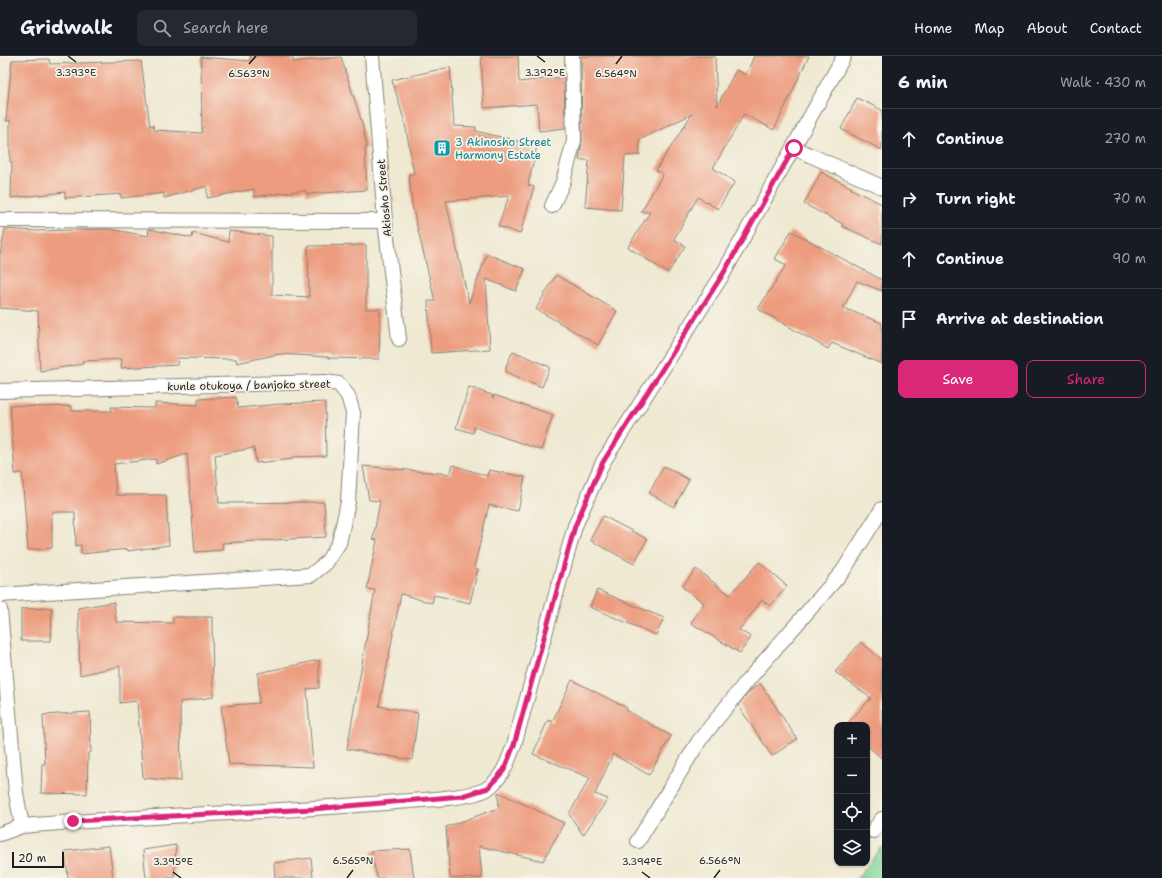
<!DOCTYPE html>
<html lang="en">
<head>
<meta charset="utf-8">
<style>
	:root { --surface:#171b24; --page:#242831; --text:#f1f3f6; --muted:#9ea1a6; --line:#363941; --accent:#db2777 }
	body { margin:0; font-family:"Shantell Sans",sans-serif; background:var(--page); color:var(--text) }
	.controls { position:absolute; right:12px; bottom:12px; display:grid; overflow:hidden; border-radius:8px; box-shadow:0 1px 3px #0004 }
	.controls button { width:36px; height:36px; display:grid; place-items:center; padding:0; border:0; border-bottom:1px solid var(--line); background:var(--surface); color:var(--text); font:20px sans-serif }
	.scale { position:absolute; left:12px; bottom:10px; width:52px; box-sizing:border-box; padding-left:4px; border:2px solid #1c1c1c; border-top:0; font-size:11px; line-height:14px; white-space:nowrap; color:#1c1c1c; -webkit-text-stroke:3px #f7f3e8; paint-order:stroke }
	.stop { position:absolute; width:12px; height:12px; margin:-9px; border:3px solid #db2777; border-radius:50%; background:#fff }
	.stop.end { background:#db2777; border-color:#fff; box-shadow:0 1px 4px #0008 }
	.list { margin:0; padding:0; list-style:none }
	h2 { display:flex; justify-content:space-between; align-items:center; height:52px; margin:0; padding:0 16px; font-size:17px }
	h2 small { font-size:13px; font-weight:400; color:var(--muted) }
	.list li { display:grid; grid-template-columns:26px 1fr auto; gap:12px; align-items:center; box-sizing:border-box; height:60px; padding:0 16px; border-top:1px solid var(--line) }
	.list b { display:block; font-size:15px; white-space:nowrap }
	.list em { font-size:13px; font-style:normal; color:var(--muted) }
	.actions { display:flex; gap:8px; padding:12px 16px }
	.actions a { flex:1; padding:9px 0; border:1px solid var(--accent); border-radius:8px; text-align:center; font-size:14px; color:var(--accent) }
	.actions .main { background:var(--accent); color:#fff }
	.icon { flex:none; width:22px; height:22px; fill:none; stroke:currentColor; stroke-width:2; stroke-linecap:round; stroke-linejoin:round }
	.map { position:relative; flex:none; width:882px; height:822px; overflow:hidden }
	header { display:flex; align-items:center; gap:24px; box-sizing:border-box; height:56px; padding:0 20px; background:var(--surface); border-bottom:1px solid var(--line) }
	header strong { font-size:19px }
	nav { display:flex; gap:22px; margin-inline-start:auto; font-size:14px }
	.search { width:280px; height:36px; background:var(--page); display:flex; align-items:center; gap:10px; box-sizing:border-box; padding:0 14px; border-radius:8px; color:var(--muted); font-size:15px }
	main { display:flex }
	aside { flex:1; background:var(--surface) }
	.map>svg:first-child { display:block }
	.green { fill:#7ed69a; stroke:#4d795b }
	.building { fill:#ed9c7f }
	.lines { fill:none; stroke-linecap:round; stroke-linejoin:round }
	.minor-casing { stroke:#868277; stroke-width:16 }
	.minor { stroke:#fff; stroke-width:14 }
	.route { stroke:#db2777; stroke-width:5 }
	.ticks { fill:none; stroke:#1c1c1c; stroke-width:1.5 }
	.labels { text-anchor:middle; stroke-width:3.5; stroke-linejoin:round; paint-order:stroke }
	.culture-label { font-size:11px; fill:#0d838f; stroke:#f7f3e8; text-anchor:start }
	.street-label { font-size:11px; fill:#1c1c1c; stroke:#f7f3e8 }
	.ticks-label { font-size:10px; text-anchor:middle; fill:#1c1c1c; stroke:#f7f3e8; stroke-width:3.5; stroke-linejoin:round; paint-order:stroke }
</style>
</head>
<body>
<header>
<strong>Gridwalk</strong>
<div class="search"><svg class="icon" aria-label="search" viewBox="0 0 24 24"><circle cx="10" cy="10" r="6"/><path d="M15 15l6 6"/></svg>Search here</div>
<nav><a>Home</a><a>Map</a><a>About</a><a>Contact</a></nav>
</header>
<main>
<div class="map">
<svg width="882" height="822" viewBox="0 0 882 822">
	<rect width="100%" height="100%" fill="#f7f3e8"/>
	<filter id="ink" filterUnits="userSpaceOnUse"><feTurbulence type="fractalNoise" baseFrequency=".025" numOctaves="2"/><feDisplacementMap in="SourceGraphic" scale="8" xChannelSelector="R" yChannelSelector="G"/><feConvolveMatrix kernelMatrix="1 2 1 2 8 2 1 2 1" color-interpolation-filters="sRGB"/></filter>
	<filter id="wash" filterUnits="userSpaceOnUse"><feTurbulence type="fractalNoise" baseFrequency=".012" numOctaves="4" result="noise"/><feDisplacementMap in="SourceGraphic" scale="16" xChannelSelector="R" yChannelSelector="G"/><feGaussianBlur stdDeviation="0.9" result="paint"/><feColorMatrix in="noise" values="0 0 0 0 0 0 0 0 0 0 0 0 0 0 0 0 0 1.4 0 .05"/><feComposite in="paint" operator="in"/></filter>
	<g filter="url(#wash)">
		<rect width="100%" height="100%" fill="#efe9d2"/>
		<path class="green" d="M882,791V822H857Z"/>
		<g id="blocks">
			<path class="building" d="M250,0H293V6L341,1L362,67L367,92H365L367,134L306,138V134L254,141V133L207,142V130L164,142V137L121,142V138L65,142V136L11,142L12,106H10V64L6,65L12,4L49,3L50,8L141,5L150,70L153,69L154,74L202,77L201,1L250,5Z
				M481,0H518L519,26L564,21L565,72L539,75L537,48L484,52Z
				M581,0H715L717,50L736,14L746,19L754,0H809L774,74L744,58L713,112L735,126L718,153L698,141L674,183L685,190L668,217L628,191L650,156H641L663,118L656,114L692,58L639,84L640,99L625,100L621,154L585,151L589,104H579L582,85Z
				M450,11L454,70L476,71V75L537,90L528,129L534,131L520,178L498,170L509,140L446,145L469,247L487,198L525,213L516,235L486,223L490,293L431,297L428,245H435L412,149L409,118H414L405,67L392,24Z
				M857,42L882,54V94L841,73Z
				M821,116L852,132L851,133L882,148V188L842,170L843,168L804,148Z
				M5,173L35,175L109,173L148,180L149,173L192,182L193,177L228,186L229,175L272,180V239L309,241L308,190L366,189V253H380L379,303L328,302V301L279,298L237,307L236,303L177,302L178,309L121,312L122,303L82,305L83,308L40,315L38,255L0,252V199Z
				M791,175L882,224V235L857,225L843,252L882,267V308L832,287L828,293L758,253L786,209L775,203Z
				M556,219L617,255L598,289L536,253Z
				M513,295L550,311L542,331L506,316V310Z
				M469,331L492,339L493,342L494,339L553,359L541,394L474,371L473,377L456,372Z
				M236,341L238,352L281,348L325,346L326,400L292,401L293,403L256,407L254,392L215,399L219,447L324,446L326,481L222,487L223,494L195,496L187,398L156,408V403L114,408L116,439H166L169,489L128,495V493L81,498V489L76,490L75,456H52V492L28,494L22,417L15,418L10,349L40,351L71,350L72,355H112L111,351L155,352V347L198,349V343Z
				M453,409L487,420L489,414L525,421L518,455L489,449L474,512L478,513L470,547L434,539L432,547L401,538L379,650L418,657L412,704L347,693L375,534L367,533L377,484L373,483L380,445L369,444L363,410L450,418Z
				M664,410L689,424L674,451L649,437Z
				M603,460L647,483L634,508L590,484Z
				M759,506L787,530L770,550L762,544L739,574L751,581L740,597L691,567L704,547L682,531L696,513L730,539Z
				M597,534L664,562L656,579L590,551Z
				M114,546L116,566L173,567V561H212L213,641L180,646L181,725L143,722L137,645L120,647V610L80,619L78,552Z
				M52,552L51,585H21V553Z
				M861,586L882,604V703L867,689V669H846L871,642L835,616Z
				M319,604V632L307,633L313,711L229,708L221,650L259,647L258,617Z
				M572,624L627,652L626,654L671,680L649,719L613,698L595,738L608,743L583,779L569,758L590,722L533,698L548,664L552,666Z
				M760,627L797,683L772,700L738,649L752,633Z
				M90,656L91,696L88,697L87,738L41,737L42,708H45L43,659Z
				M498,736L564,767L543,805L479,790L482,822H450L446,771L499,752Z
				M176,789L174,822H146L143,794Z
				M109,790L113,822H68L65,795Z
				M410,793L414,822H377L371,795Z
				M311,802L313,822H275L274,807Z"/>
		</g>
	</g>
	<g filter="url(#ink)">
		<use href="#blocks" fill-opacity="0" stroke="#868277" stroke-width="1"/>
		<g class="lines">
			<g class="minor-casing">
				<path id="minor" d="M372,0L385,165L399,283
					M794,92L882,131
					M552,150L563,126L574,85L572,0
					M0,164L385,165
					M0,335L325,326L339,328L348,340L353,357L348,446L339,487L326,507L311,519L0,539
					M0,553L16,737L22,770C146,759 271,757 396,746C416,744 473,743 488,732C503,721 508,705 514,689L575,470L603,406L723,218L844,0
					M873,775L882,763
					M0,778L22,770
					M638,785L699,685L748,624L843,515L882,453"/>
			</g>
			<use href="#minor" class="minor"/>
		</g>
	</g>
	<g class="lines" filter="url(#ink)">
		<path class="route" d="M73,765L313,753L462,740L488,732L504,714L514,689L575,470L603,406L723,218L794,92"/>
	</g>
	<path class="ticks" d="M68,0L76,6M537,0L545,6M249,8L256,0M616,8L622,0M173,816L181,822M642,816L650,822M347,822L353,814M714,822L720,814"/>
	<defs>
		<g id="building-square" transform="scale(0.9)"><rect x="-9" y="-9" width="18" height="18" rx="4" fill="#0f9aa8" stroke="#f7f3e8"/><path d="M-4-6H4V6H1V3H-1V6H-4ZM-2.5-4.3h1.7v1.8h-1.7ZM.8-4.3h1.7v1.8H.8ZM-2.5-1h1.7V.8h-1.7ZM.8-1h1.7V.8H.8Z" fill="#fff"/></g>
	</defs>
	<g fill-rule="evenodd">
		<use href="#building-square" x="442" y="92"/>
	</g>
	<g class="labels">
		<g class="culture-label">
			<text x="455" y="90">3 Akinosho Street<tspan x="455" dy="13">Harmony Estate</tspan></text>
		</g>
		<g class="street-label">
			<text transform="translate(384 142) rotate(-95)" y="4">Akiosho Street</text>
			<text transform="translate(249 329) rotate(-1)" y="4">kunle otukoya / banjoko street</text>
		</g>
	</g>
	<g class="ticks-label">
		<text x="76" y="20">3.393°E</text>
		<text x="545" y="20">3.392°E</text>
		<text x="249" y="21">6.563°N</text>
		<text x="616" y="21">6.564°N</text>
		<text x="353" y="808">6.565°N</text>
		<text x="720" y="808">6.566°N</text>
		<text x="173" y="809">3.395°E</text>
		<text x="642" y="809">3.394°E</text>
	</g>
</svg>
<div class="controls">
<button>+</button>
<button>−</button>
<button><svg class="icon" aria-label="locate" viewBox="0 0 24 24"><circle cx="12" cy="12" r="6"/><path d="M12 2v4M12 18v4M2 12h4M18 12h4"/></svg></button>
<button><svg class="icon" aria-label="layers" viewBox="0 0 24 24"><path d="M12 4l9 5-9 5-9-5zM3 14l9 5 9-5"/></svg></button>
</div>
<div class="scale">20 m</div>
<div class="stop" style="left:794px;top:92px"></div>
<div class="stop end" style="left:73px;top:765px"></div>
</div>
<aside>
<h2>6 min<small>Walk · 430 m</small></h2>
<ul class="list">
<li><svg class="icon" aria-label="ahead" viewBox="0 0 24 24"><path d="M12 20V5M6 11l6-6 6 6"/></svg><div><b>Continue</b></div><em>270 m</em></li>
<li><svg class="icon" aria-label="right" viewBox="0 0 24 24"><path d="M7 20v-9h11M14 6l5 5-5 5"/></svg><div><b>Turn right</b></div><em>70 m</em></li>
<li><svg class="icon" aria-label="ahead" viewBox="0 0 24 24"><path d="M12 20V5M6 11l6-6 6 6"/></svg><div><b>Continue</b></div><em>90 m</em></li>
<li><svg class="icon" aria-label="arrive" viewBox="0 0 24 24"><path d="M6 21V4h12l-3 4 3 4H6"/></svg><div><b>Arrive at destination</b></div></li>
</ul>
<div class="actions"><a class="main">Save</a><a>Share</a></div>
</aside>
</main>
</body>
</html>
